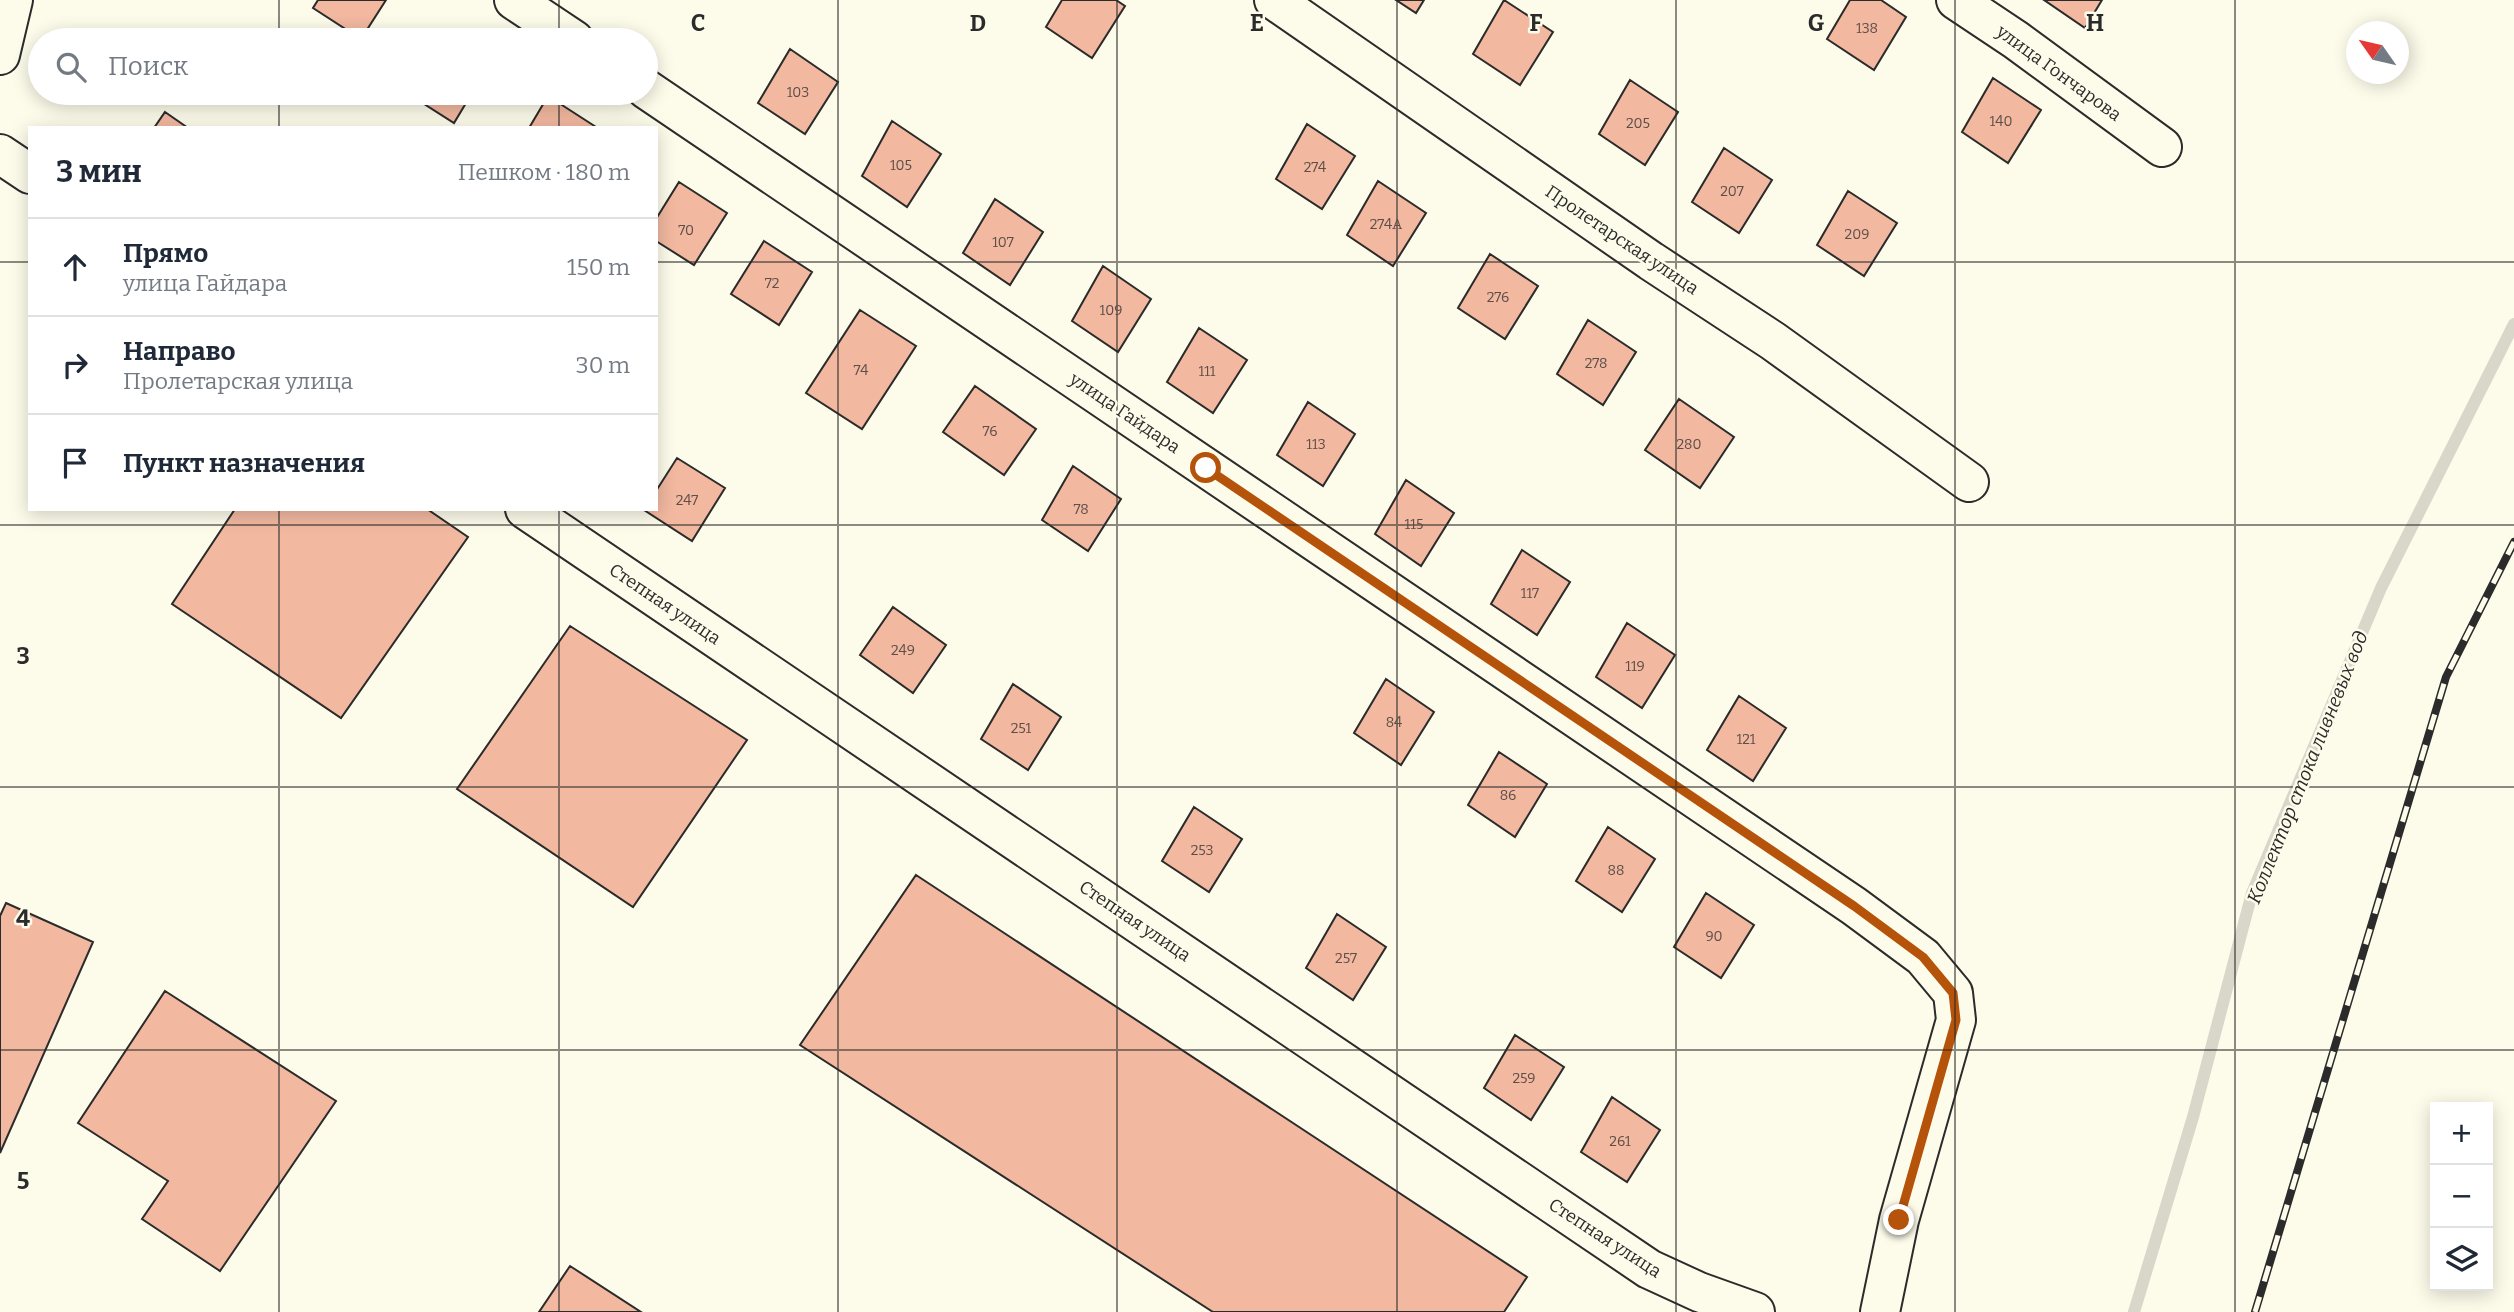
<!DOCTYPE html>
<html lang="ru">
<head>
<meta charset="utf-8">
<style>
	:root { --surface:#fff; --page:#f6f6f7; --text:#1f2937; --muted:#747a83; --line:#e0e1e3 }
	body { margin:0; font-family:Bitter,serif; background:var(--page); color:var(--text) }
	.controls { position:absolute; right:21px; bottom:21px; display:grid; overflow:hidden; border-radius:0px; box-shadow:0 4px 18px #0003 }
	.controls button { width:63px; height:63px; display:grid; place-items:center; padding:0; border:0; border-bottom:2px solid var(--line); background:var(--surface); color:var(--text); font:35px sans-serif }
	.compass { position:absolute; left:2346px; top:21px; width:63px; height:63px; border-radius:50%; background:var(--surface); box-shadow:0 4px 18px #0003; rotate:304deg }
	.stop { position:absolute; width:21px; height:21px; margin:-16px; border:5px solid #b45309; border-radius:50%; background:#fff }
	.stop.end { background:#b45309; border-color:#fff; box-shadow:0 2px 7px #0008 }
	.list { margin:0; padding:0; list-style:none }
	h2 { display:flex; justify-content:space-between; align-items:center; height:91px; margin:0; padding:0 28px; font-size:30px }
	h2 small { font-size:23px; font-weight:400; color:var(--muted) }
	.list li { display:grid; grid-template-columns:46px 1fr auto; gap:21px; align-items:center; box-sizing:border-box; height:98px; padding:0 28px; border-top:2px solid var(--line) }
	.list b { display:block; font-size:26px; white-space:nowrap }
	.list p { margin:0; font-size:23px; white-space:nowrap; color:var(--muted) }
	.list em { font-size:23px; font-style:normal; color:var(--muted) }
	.icon { flex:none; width:38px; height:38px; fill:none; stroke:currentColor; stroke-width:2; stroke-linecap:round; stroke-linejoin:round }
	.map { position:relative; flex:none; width:2514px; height:1312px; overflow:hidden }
	.search { position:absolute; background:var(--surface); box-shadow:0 4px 18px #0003; left:28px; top:28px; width:630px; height:77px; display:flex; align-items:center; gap:18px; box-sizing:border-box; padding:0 24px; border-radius:38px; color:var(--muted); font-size:26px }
	.panel { position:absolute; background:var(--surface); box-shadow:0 4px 18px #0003; left:28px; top:126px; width:630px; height:385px; border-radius:0px }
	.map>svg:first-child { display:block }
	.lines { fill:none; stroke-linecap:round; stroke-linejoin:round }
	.stream { stroke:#d8d7c9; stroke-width:12 }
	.building { fill:#f2b8a0; stroke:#2b2b2b; stroke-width:2 }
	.minor-casing { stroke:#2b2b2b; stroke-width:42 }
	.minor { stroke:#fdfbea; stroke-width:38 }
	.rail-casing { stroke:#2b2b2b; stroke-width:8 }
	.rail { stroke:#fdfbea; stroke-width:5; stroke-dasharray:16; stroke-linecap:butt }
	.route { stroke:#b45309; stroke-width:9 }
	.grid { fill:none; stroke:#2b2b2b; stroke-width:2; stroke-opacity:0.55 }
	.labels { text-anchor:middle; stroke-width:5; stroke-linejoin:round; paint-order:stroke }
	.number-label { font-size:14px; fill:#5d4e48 }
	.street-label { font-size:18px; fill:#2b2b2b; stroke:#fdfbea }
	.water-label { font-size:19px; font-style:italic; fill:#2b2b2b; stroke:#fdfbea }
	.grid-label { font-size:23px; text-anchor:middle; font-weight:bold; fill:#2b2b2b; stroke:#fdfbea; stroke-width:5; stroke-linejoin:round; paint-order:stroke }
</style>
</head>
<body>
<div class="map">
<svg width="2514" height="1312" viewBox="0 0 2514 1312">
	<rect width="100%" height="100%" fill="#fdfbea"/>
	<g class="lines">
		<path class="stream" d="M2134,1312L2193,1117L2252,893L2381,588L2514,324"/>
	</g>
	<path class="building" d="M318,0H386L361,39L313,8Z
		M1062,0H1116L1125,6L1092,58L1046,27Z
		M1396,0H1424L1416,13Z
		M1504,0L1553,32L1520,85L1473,54Z
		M1850,0H1881L1906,17L1874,70L1827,39Z
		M2044,0H2102L2085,28Z
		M790,49L838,82L805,134L758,103Z
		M1993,78L2041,110L2008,163L1962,132Z
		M1630,80L1678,112L1645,165L1599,134Z
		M407,93H472L454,123Z
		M548,96L596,127V128H529Z
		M165,112L188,128H154Z
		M892,121L941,154L907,207L862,176Z
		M1307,124L1355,156L1322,209L1276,179Z
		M1724,148L1772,180L1739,233L1692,202Z
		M1378,181L1426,213L1393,266L1347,235Z
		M679,182L727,213L694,265L656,241V219Z
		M1848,191L1897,223L1864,276L1817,245Z
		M995,199L1043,232L1010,285L963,253Z
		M764,241L812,272L779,325L731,294Z
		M1490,254L1538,286L1505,339L1458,308Z
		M1103,266L1151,299L1118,352L1072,321Z
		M860,310L916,346L862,429L806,393Z
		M1588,320L1636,352L1603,405L1557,374Z
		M1199,328L1247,360L1213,413L1167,382Z
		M975,386L1036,429L1004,475L943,432Z
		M1679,399L1734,437L1700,488L1645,450Z
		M1308,402L1355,434L1323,486L1277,455Z
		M677,458L725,488L692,541L644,510L656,509V491Z
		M1073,466L1121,499L1088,551L1042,520Z
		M1406,480L1454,513L1421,566L1375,534Z
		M235,509H427L468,537L341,718L172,604Z
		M1522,550L1570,582L1537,635L1491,604Z
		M893,607L946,645L913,693L860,655Z
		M1627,623L1675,655L1642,708L1596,677Z
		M570,626L747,740L633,907L457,789Z
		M1386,679L1434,712L1401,765L1354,733Z
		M1013,684L1061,717L1028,770L981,739Z
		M1739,696L1786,728L1753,781L1707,750Z
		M1499,752L1547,784L1515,837L1468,805Z
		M1194,807L1242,839L1209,892L1162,861Z
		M1608,827L1655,859L1622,912L1576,881Z
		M916,875L1527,1277L1504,1312H1213L800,1045Z
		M1706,893L1754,925L1721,978L1674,947Z
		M6,903L93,942L0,1153V916Z
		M1337,914L1386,947L1353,1000L1306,968Z
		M165,991L336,1101L220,1271L142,1219L168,1181L78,1123Z
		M1515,1035L1564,1067L1531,1120L1484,1088Z
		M1612,1097L1660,1130L1627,1182L1581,1152Z
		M570,1266L641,1312H539Z"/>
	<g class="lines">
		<g class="minor-casing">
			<path id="minor" d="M514,0L574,40
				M1274,0L1651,261L1773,341L1969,482
				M1956,0L2016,40L2162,147
				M0,55L13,0
				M646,89L1854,906L1923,957L1953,993L1956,1020L1899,1220L1880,1312
				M0,154L30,174
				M525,509L1649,1269L1699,1292L1755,1312"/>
		</g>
		<use href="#minor" class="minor"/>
		<g class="rail-casing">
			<path id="rail" d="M2255,1312L2446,677L2514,542"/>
		</g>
		<use href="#rail" class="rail"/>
	</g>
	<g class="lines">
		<path class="route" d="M1206,468L1854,906L1923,957L1953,993L1956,1020L1899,1220"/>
	</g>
	<path class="grid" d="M279,0V40M559,0V40M838,0V1312M1117,0V1312M1397,0V1312M1676,0V1312M1955,0V1312M2235,0V1312M279,93V128M559,93V128M0,262H30M656,262H2514M279,509V1312M559,509V1312M0,525H2514M0,787H2514M0,1050H2514"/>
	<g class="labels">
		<g class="number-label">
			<text x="1867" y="33">138</text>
			<text x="798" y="97">103</text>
			<text x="2001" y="126">140</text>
			<text x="1638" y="128">205</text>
			<text x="901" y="170">105</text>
			<text x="1315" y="172">274</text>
			<text x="1732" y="196">207</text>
			<text x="1386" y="229">274А</text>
			<text x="686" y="235">70</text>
			<text x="1857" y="239">209</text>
			<text x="1003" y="247">107</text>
			<text x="772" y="288">72</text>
			<text x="1498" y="302">276</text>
			<text x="1111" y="315">109</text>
			<text x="1596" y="368">278</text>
			<text x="861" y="375">74</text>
			<text x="1207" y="376">111</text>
			<text x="990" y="436">76</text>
			<text x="1316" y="449">113</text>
			<text x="1689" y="449">280</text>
			<text x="687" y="505">247</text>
			<text x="1081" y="514">78</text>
			<text x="1414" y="529">115</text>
			<text x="1530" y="598">117</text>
			<text x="903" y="655">249</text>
			<text x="1635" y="671">119</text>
			<text x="1394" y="727">84</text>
			<text x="1021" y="733">251</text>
			<text x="1746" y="744">121</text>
			<text x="1508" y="800">86</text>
			<text x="1202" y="855">253</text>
			<text x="1616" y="875">88</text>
			<text x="1714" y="941">90</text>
			<text x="1346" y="963">257</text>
			<text x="1524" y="1083">259</text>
			<text x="1620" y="1146">261</text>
		</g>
		<g class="street-label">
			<text transform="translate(2059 73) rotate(36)" y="6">улица Гончарова</text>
			<text transform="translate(1622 240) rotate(34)" y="6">Пролетарская улица</text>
			<text transform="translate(1125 413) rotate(34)" y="6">улица Гайдара</text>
			<text transform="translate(665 604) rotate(34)" y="6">Степная улица</text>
			<text transform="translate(1135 921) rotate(34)" y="6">Степная улица</text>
			<text transform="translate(1605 1238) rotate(33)" y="6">Степная улица</text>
		</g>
		<g class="water-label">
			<text transform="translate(2307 767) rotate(-68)" y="7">Коллектор стока ливневых вод</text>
		</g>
	</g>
	<g class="grid-label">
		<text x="698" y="31">C</text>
		<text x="978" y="31">D</text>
		<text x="1257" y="31">E</text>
		<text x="1536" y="31">F</text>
		<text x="1816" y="31">G</text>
		<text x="2095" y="31">H</text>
		<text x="23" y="664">3</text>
		<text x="23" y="926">4</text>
		<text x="23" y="1189">5</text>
	</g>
</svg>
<div class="controls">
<button>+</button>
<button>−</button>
<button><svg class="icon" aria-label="layers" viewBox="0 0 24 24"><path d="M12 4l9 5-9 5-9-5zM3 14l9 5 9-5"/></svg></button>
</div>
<svg class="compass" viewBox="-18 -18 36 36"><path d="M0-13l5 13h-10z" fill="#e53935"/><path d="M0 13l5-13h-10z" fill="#747a83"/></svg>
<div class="stop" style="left:1206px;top:468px"></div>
<div class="stop end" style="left:1899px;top:1220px"></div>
<div class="search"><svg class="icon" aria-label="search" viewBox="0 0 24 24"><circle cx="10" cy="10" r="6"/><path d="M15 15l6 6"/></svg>Поиск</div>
<section class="panel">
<h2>3 мин<small>Пешком · 180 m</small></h2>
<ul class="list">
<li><svg class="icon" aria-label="ahead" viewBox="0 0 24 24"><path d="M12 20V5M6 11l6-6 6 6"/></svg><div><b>Прямо</b><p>улица Гайдара</p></div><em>150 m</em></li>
<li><svg class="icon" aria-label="right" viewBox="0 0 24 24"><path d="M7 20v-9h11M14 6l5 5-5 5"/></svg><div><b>Направо</b><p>Пролетарская улица</p></div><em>30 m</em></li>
<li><svg class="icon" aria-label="arrive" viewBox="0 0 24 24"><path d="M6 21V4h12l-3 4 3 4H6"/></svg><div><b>Пункт назначения</b></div></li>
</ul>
</section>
</div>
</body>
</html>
